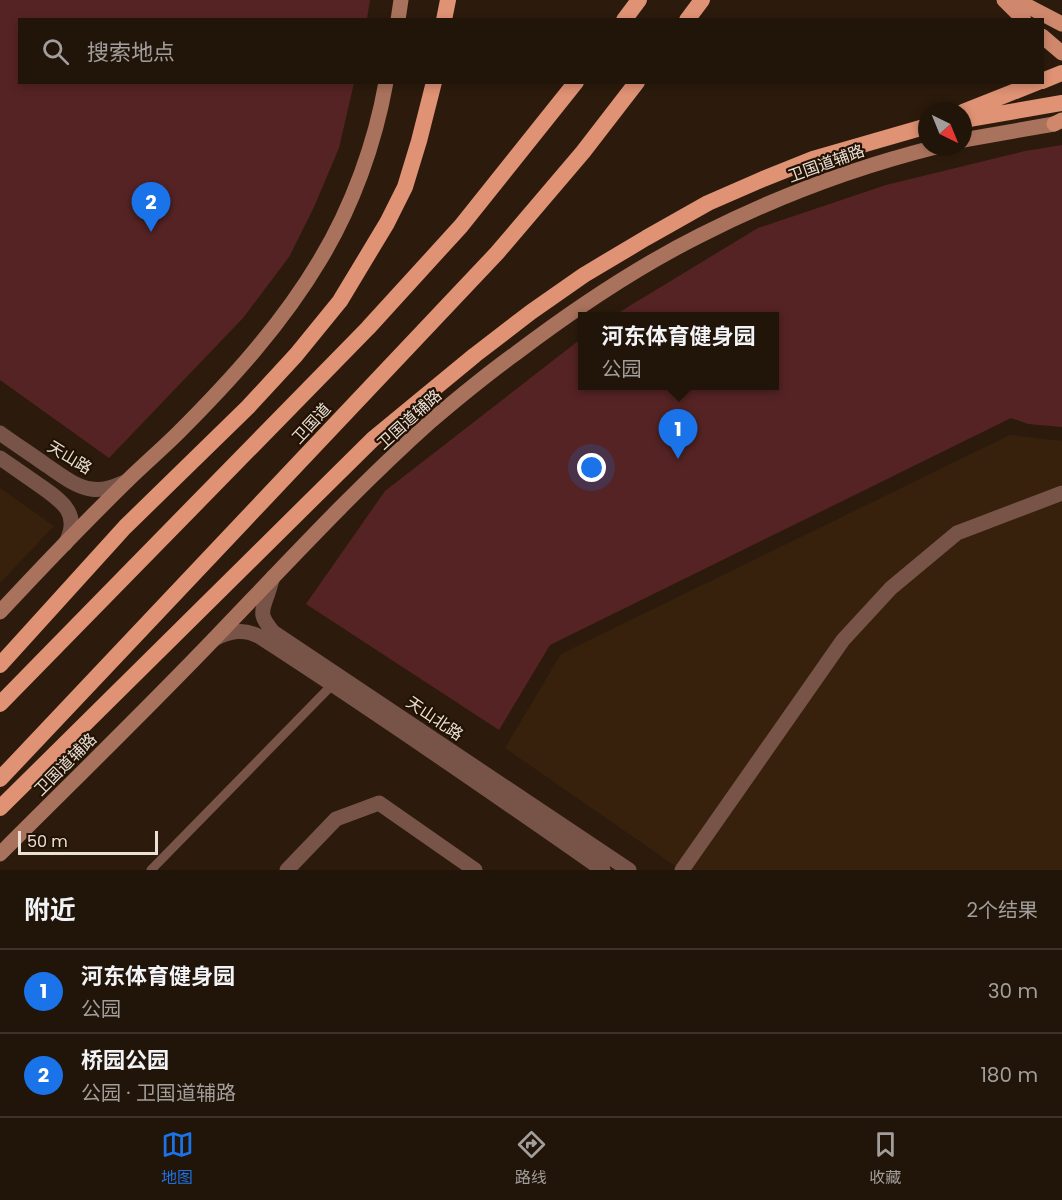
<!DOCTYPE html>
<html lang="zh">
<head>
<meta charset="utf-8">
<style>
	:root { --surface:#211409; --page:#2d2117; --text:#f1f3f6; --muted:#a29e9c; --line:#3e332a; --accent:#1a73e8 }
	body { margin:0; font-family:Poppins,"Noto Sans SC",sans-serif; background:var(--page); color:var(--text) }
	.compass { position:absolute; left:918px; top:102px; width:54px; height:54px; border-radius:50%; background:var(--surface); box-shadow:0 3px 9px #0003; rotate:137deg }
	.scale { position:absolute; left:18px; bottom:15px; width:140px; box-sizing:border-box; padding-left:6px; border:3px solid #ebe0d6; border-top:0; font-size:16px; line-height:21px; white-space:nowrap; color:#ebe0d6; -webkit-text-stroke:4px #221204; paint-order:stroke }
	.you { position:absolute; left:592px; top:468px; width:21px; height:21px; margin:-15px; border:4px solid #fff; border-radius:50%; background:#1a73e8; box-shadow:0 0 0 9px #1a73e833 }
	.badge { display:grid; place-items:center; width:39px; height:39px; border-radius:50%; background:var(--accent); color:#fff; font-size:20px; font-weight:700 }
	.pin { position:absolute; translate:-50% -50px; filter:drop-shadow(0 2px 3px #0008) }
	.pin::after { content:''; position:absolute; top:32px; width:21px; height:18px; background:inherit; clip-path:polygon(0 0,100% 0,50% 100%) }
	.popup { position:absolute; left:578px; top:312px; width:201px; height:78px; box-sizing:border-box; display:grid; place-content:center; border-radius:0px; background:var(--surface); filter:drop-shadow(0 2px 4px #0005); font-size:20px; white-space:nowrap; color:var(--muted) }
	.popup b { font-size:22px; color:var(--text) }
	.popup::after { content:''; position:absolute; left:50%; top:100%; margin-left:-12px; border:12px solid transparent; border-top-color:var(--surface) }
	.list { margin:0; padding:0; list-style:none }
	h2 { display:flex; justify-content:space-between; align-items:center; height:78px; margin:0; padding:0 24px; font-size:26px }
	h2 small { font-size:20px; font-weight:400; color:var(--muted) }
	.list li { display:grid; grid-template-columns:39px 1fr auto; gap:18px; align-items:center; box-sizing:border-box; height:84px; padding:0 24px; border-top:2px solid var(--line) }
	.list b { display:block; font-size:22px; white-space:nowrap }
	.list p { margin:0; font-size:20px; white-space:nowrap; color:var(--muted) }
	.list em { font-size:20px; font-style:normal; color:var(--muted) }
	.icon { flex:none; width:33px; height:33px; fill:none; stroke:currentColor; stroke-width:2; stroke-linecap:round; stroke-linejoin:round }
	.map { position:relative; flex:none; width:1062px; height:870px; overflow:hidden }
	.search { position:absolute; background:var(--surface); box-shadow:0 3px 9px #0003; left:18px; right:18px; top:18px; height:66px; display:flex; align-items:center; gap:15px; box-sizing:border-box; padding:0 21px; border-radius:0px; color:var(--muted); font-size:22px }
	.sheet { height:246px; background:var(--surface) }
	nav { display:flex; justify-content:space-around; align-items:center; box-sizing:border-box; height:84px; border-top:2px solid var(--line); background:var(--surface); font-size:16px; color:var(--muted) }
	nav a { display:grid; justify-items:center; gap:3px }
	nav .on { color:var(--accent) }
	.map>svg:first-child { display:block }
	.built { fill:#37210d }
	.green { fill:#552323 }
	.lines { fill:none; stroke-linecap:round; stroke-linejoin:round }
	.service { stroke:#775447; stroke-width:9 }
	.minor { stroke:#775447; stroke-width:15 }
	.tertiary { stroke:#775447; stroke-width:15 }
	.secondary { stroke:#a9725c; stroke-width:15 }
	.primary { stroke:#cf886c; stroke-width:15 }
	.trunk { stroke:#e09274; stroke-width:16 }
	.trunk-bridge { stroke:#e09274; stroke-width:16 }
	.labels { text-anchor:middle; stroke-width:4.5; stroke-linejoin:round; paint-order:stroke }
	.street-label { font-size:16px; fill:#ebe0d6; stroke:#221204 }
</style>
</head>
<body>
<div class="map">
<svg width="1062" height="870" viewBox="0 0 1062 870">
	<rect width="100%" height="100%" fill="#2c1b0c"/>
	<path class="built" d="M1010,435L1062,441V870H681L505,748L561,654Z
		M0,488L54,526L0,583Z"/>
	<path class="green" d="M0,0H370L367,19L20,20V82L354,83L339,148L314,207L289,257L243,318L109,458L0,380Z
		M1062,145V427L1028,424L1011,418L550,645L499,730L306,604L385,491L582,338V386H774V316H613L758,228L886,185L1025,151Z"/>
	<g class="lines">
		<path class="service" d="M151,870L333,684"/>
		<path class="minor" d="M287,870L336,819L379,803L475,870
			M682,870L843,640L891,588L957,533L1062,493"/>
		<path class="tertiary" d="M0,433C15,444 31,454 46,465C60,474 75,487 91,489C104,491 116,486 127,481
			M0,458C13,467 26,476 39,485C62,501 82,514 65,544
			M273,577C271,583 269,590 267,596C260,614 261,617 273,632L629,870
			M214,639C230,631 244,628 260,637C376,712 490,791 603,870"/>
		<path class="secondary" d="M398,20L401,0
			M963,140L1054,124
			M0,612C41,568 83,524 126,482C143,465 162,449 179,432C231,380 282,324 320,260C352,207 375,144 386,82
			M0,854C72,782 145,711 215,638C286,564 355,489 431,421C458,398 486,375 515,354C573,310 635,268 701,235C776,197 856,167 936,147"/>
		<path class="primary" d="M1004,0L1024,20
			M1016,0L1062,24
			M1042,36L1062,53
			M1054,124L1062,120"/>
		<path class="trunk" d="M444,20L448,0
			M624,20L639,0
			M687,20L702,0
			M1042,81L1062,73
			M963,112L1038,82
			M963,120L1062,103
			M0,665L125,527L248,407L296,355L340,301L387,223L405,187L419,141L434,82
			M0,704L368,328L461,226L576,82
			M0,779L497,253L583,152L637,82"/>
		<path class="trunk-bridge" d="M0,808L373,439L475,355L531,312L584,275L646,238L708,203L763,179L813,159L924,127"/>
	</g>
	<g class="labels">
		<g class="street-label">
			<text transform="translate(826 163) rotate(-20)" y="6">卫国道辅路</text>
			<text transform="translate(409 419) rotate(-42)" y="6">卫国道辅路</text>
			<text transform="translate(311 423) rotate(-47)" y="6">卫国道</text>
			<text transform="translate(70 457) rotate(31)" y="6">天山路</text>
			<text transform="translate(435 718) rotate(34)" y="6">天山北路</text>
			<text transform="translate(65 764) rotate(-45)" y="6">卫国道辅路</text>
		</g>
	</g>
</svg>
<svg class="compass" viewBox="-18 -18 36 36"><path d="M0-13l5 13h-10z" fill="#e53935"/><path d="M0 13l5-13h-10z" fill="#a29e9c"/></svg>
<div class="scale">50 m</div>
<div class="you"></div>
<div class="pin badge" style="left:678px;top:459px">1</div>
<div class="popup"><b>河东体育健身园</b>公园</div>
<div class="pin badge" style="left:151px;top:232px">2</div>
<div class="search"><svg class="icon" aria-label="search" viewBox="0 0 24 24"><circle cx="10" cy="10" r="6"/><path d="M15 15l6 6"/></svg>搜索地点</div>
</div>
<section class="sheet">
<h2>附近<small>2个结果</small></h2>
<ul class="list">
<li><span class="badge">1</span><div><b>河东体育健身园</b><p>公园</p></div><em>30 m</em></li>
<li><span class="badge">2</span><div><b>桥园公园</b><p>公园 · 卫国道辅路</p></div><em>180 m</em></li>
</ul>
</section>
<nav>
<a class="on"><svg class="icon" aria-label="map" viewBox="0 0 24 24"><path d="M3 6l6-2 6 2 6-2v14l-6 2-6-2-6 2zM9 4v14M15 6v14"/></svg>地图</a>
<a><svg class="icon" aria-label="directions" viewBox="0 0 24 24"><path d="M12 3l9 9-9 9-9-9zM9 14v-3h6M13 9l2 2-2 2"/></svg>路线</a>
<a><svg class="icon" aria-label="saved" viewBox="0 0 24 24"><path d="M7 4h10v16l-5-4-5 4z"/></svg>收藏</a>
</nav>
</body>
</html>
